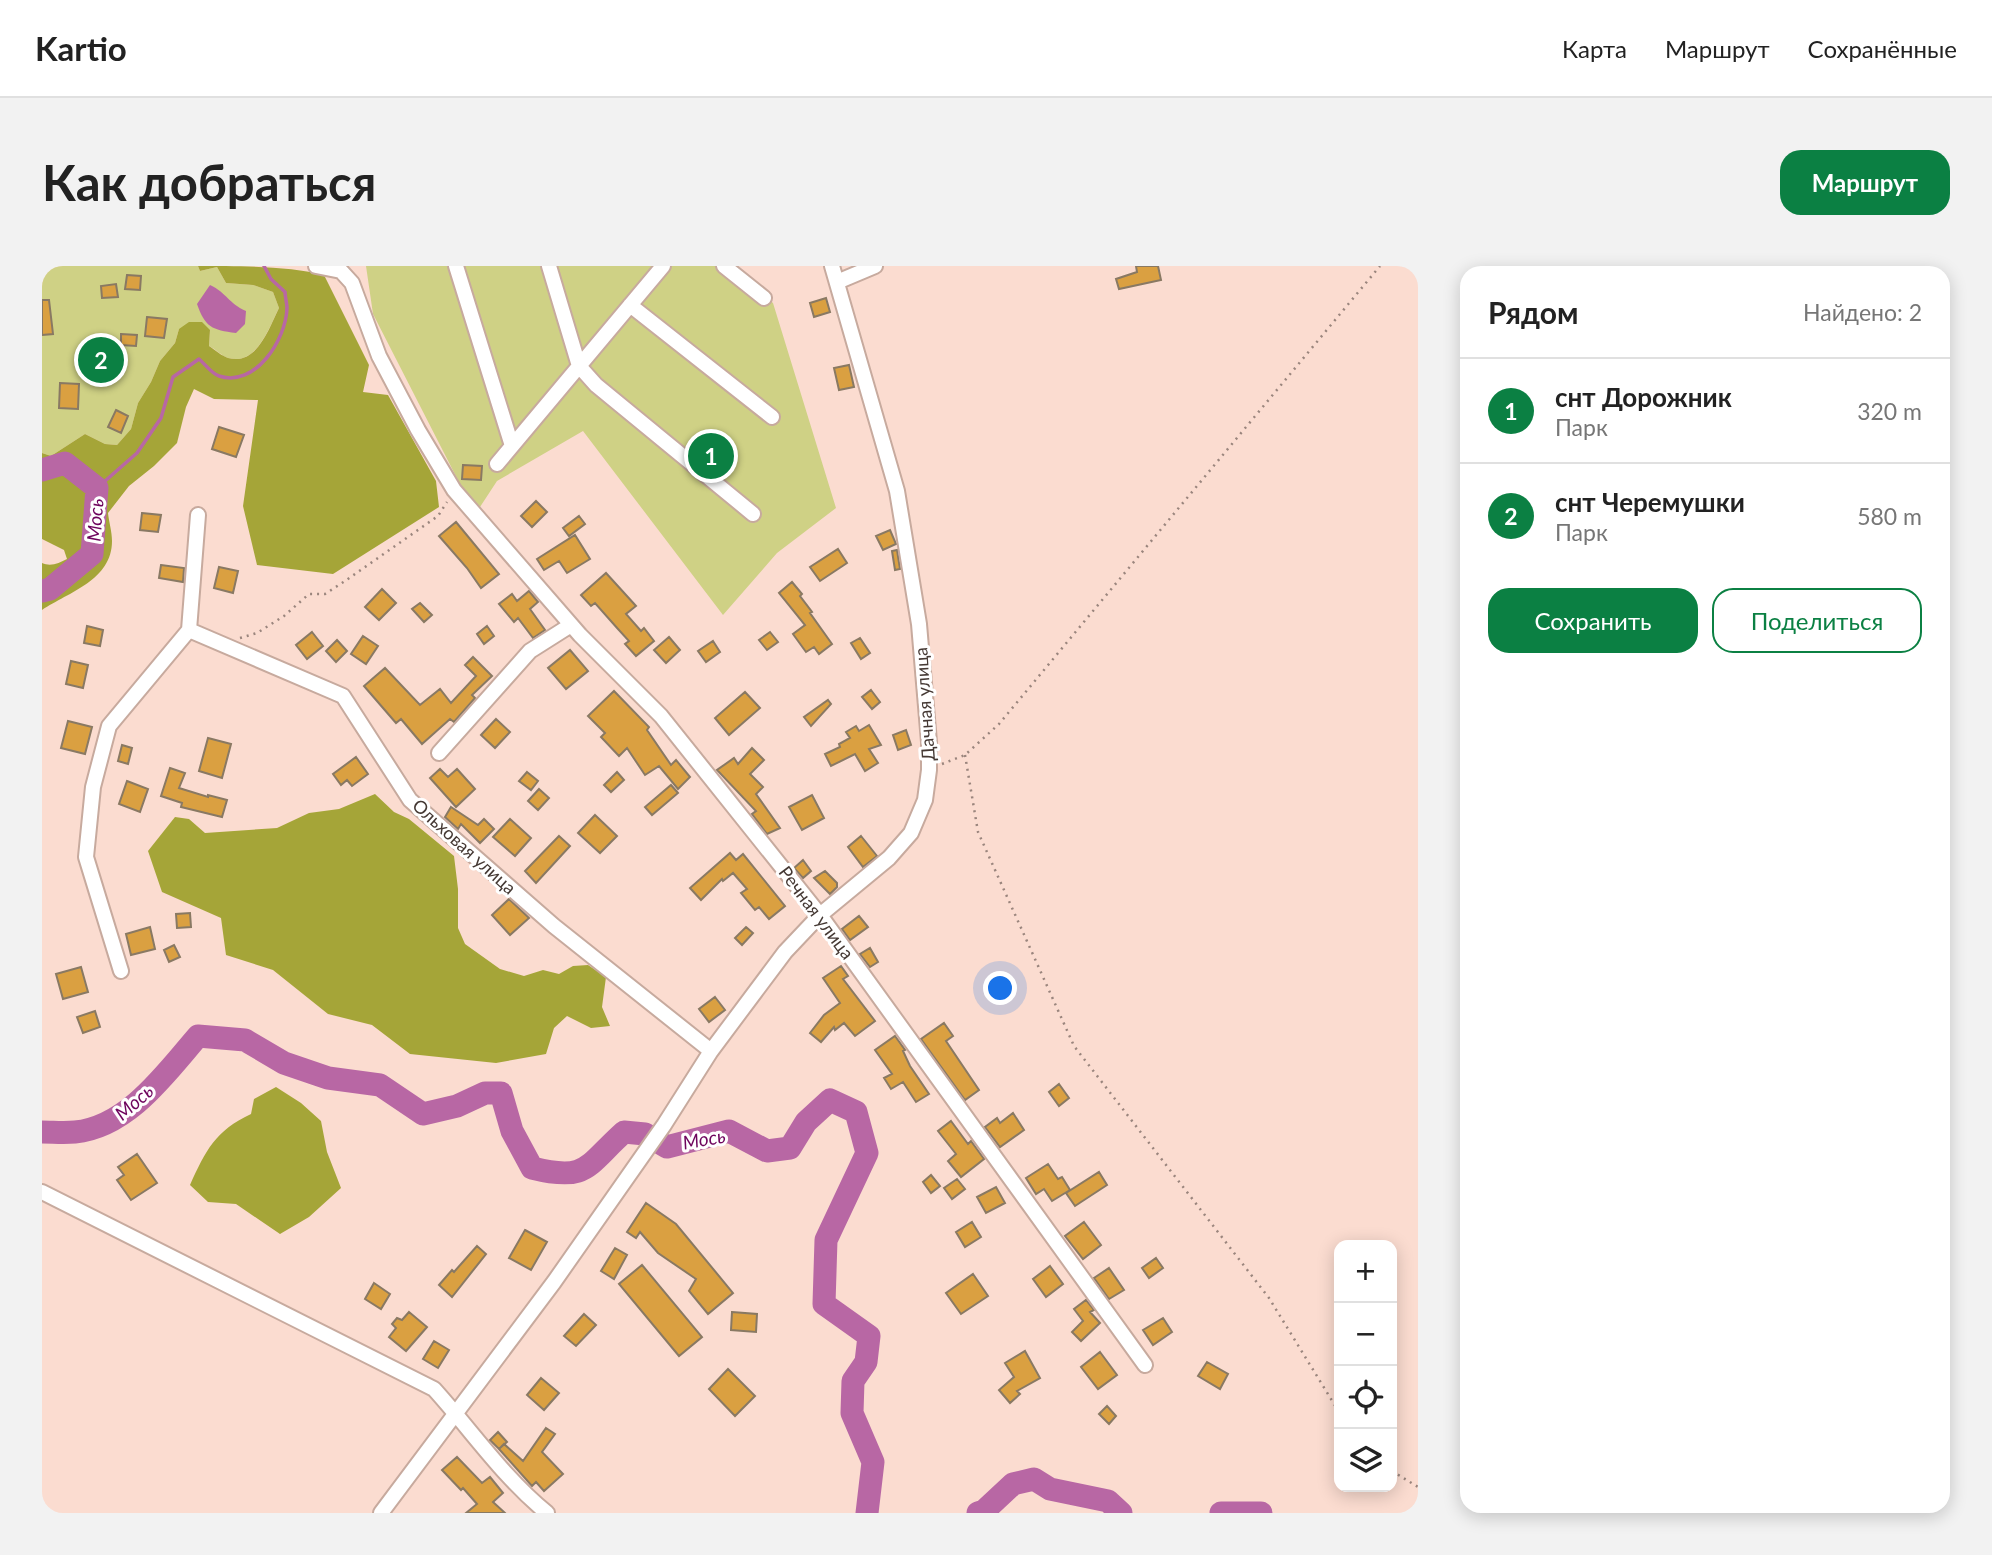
<!DOCTYPE html>
<html lang="ru">
<head>
<meta charset="utf-8">
<style>
	:root { --surface:#fff; --page:#f2f2f2; --text:#222; --muted:#767676; --line:#e0e0e0; --accent:#0b8043 }
	body { margin:0; font-family:Lato,sans-serif; background:var(--page); color:var(--text) }
	.controls { position:absolute; right:21px; bottom:21px; display:grid; overflow:hidden; border-radius:14px; box-shadow:0 4px 18px #0003 }
	.controls button { width:63px; height:63px; display:grid; place-items:center; padding:0; border:0; border-bottom:2px solid var(--line); background:var(--surface); color:var(--text); font:35px sans-serif }
	.you { position:absolute; left:959px; top:723px; width:24px; height:24px; margin:-18px; border:5px solid #fff; border-radius:50%; background:#1a73e8; box-shadow:0 0 0 10px #1a73e833 }
	.badge { display:grid; place-items:center; width:46px; height:46px; border-radius:50%; background:var(--accent); color:#fff; font-size:23px; font-weight:700 }
	.pin { position:absolute; translate:-50% -50%; border:4px solid #fff; box-shadow:0 2px 7px #0006 }
	.list { margin:0; padding:0; list-style:none }
	h2 { display:flex; justify-content:space-between; align-items:center; height:91px; margin:0; padding:0 28px; font-size:30px }
	h2 small { font-size:23px; font-weight:400; color:var(--muted) }
	.list li { display:grid; grid-template-columns:46px 1fr auto; gap:21px; align-items:center; box-sizing:border-box; height:105px; padding:0 28px; border-top:2px solid var(--line) }
	.list b { display:block; font-size:26px; white-space:nowrap }
	.list p { margin:0; font-size:23px; white-space:nowrap; color:var(--muted) }
	.list em { font-size:23px; font-style:normal; color:var(--muted) }
	.actions { display:flex; gap:14px; padding:21px 28px }
	.actions a { flex:1; padding:16px 0; border:2px solid var(--accent); border-radius:21px; text-align:center; font-size:24px; color:var(--accent) }
	.actions .main { background:var(--accent); color:#fff }
	.icon { flex:none; width:38px; height:38px; fill:none; stroke:currentColor; stroke-width:2; stroke-linecap:round; stroke-linejoin:round }
	.map { position:relative; flex:none; width:1376px; height:1247px; overflow:hidden; border-radius:21px }
	header { display:flex; align-items:center; gap:42px; box-sizing:border-box; height:98px; padding:0 35px; background:var(--surface); border-bottom:2px solid var(--line) }
	header strong { font-size:33px }
	nav { display:flex; gap:38px; margin-inline-start:auto; font-size:24px }
	.intro { display:flex; align-items:center; justify-content:space-between; box-sizing:border-box; height:168px; padding:0 42px }
	h1 { margin:0; font-size:49px }
	.button { padding:18px 32px; border-radius:21px; background:var(--accent); color:#fff; font-size:24px; font-weight:700 }
	main { display:flex; gap:42px; padding:0 42px }
	aside { flex:1; background:var(--surface); border-radius:21px; box-shadow:0 4px 18px #0003 }
	.map>svg:first-child { display:block }
	.green { fill:#cfd185 }
	.forest { fill:#a5a538 }
	.water { fill:#b867a4 }
	.lines { fill:none; stroke-linecap:round; stroke-linejoin:round }
	.stream { stroke:#b867a4; stroke-width:3.5 }
	.river { stroke:#b867a4; stroke-width:23 }
	.building { fill:#daa041; stroke:#897963; stroke-width:2 }
	.minor-casing { stroke:#c7aa9e; stroke-width:18 }
	.path { stroke:#9a857d; stroke-width:2.5; stroke-dasharray:2 5; stroke-linecap:butt }
	.minor { stroke:#fff; stroke-width:14 }
	.labels { text-anchor:middle; stroke-width:6; stroke-linejoin:round; paint-order:stroke }
	.street-label { font-size:18px; fill:#453934; stroke:#fff }
	.water-label { font-size:19px; font-style:italic; fill:#6e045d; stroke:#fff }
</style>
</head>
<body>
<header>
<strong>Kartio</strong>
<nav><a>Карта</a><a>Маршрут</a><a>Сохранённые</a></nav>
</header>
<div class="intro"><h1>Как добраться</h1><a class="button">Маршрут</a></div>
<main>
<div class="map">
<svg width="1376" height="1247" viewBox="0 0 1376 1247">
	<rect width="100%" height="100%" fill="#fbdcd0"/>
	<path class="green" d="M0,0H156L158,5L175,1L184,17L211,19L231,26L237,42C227,61 215,100 186,92C180,90 173,83 167,80L168,64L137,63L133,77L118,95L109,116L96,137L89,163L75,179L63,178L43,168L9,190L0,187Z
		M324,0H689L731,37L794,242L735,287L681,349L541,165L455,215L438,241L422,226L331,48Z"/>
	<path class="forest" d="M156,0C194,0 248,0 282,9L327,99L321,126L346,129L394,215L397,241L291,308L215,299L201,240L216,134L172,133L152,123L144,141L135,177L112,200L87,220L66,247C67,256 70,266 70,275C70,314 27,326 0,344V297C9,301 17,297 25,293L22,284L0,273V187L9,190L43,168L63,178L75,179L89,163L96,137L109,116L118,95L133,77L137,63L147,56H160L168,64L167,80C173,84 180,90 186,92C215,100 227,62 237,42L231,26L211,19L184,17L175,1L158,5Z
		M333,528L352,546L367,553L412,590L416,623V662L423,678L458,703L482,710L501,704L517,708L531,700L546,699L564,711L560,741L568,760L549,762L525,750L512,762L504,788L454,797L368,788L330,759L286,748L231,704L184,689L179,652L120,626L106,585L133,551L147,553L163,567L235,562L267,547L297,543Z
		M234,821L259,837L279,855L285,886L299,922L267,951L238,968L194,938L166,936L148,919C164,884 173,865 209,848L212,833Z"/>
	<path class="water" d="M168,19C185,27 186,37 204,45L203,58L194,67C170,64 163,61 155,38Z"/>
	<g class="lines">
		<path class="stream" d="M55,222L95,187L119,152L131,111L157,93C163,98 170,108 177,110C213,122 244,74 245,42C245,37 243,31 243,26L229,13L222,0"/>
		<path class="river" d="M0,204L23,197L55,222L50,288L8,323L0,325
			M0,866C11,866 22,867 33,866C86,861 124,807 156,770L203,774L242,797L286,812L338,819L381,848L415,840L443,827H459L470,865L490,902C546,916 544,900 582,866L603,868L625,881L687,865L725,885L748,882L764,856L788,834L814,846L825,887L784,974L782,1038L827,1070L824,1096L811,1115L810,1147L831,1196L825,1247
			M936,1247L942,1245L971,1218L992,1213L1008,1223L1066,1235L1079,1247
			M1179,1247H1219"/>
	</g>
	<path class="building" d="M1094,0H1116L1119,14L1077,23L1074,13L1095,6Z
		M85,9L99,10L98,24L83,23Z
		M74,18L76,31L60,32L59,20Z
		M784,32L788,46L772,51L768,37Z
		M0,34H7L11,68L0,69Z
		M105,51L125,53L122,72L103,70Z
		M79,68L95,69L94,80L79,79Z
		M807,99L812,121L797,124L792,102Z
		M18,117L37,118L36,143L17,142Z
		M74,144L86,150L79,167L66,161Z
		M177,161L202,169L194,191L170,183Z
		M421,199L440,200L439,214L420,213Z
		M494,235L505,246L490,261L479,250Z
		M100,247L119,249L116,266L98,264Z
		M537,250L543,258L527,270L521,262Z
		M414,256L457,308L439,322L425,302L397,270Z
		M848,264L854,278L841,284L834,270Z
		M533,269L548,293L525,307L517,295L502,304L495,293Z
		M796,283L805,297L778,315L768,301Z
		M855,284L858,303L853,304L850,285Z
		M119,299L142,302L141,316L117,312Z
		M177,301L196,305L191,327L172,322Z
		M564,307L594,340L584,348L599,365L602,362L612,375L594,390L583,378L587,375L576,363L553,337L549,340L539,329Z
		M750,316L760,328L758,330L770,346L768,347L790,378L777,388L772,381L764,386L751,368L763,359L737,327Z
		M340,323L354,337L337,354L323,341Z
		M487,325L496,336L488,343L503,364L491,372L476,352L472,356L457,338L470,328L475,335Z
		M378,337L390,349L382,356L370,343Z
		M45,360L61,364L58,380L42,377Z
		M445,360L452,370L442,378L435,368Z
		M270,366L281,380L265,393L254,379Z
		M728,366L736,376L725,384L717,374Z
		M321,370L336,380L324,398L309,388Z
		M627,371L638,384L624,397L612,384Z
		M818,372L828,387L819,393L809,377Z
		M295,374L305,385L294,396L284,385Z
		M671,375L678,386L664,396L656,385Z
		M528,384L546,405L524,423L506,402Z
		M431,391L450,410L430,429L433,432L412,456L408,453L380,478L359,453L354,457L322,420L343,402L378,439L398,423L409,437L434,410L423,399Z
		M29,395L46,399L41,422L24,418Z
		M829,424L838,436L830,443L820,431Z
		M572,425L607,461L605,464L629,499L634,494L648,511L636,523L617,500L603,509L585,482L577,490L559,471L563,467L546,450Z
		M703,426L718,442L687,469L673,452Z
		M786,434L789,438L769,460L762,451Z
		M454,453L468,466L453,482L439,469Z
		M26,455L50,461L43,488L19,482Z
		M827,459L839,479L827,483L836,497L823,505L813,488L789,500L783,488L798,481L797,478L808,472L804,466L814,460L817,465Z
		M864,464L869,479L856,484L851,469Z
		M166,472L189,478L180,512L157,505Z
		M80,479L90,482L86,498L76,495Z
		M710,482L722,494L708,508L721,521L714,528L738,562L725,568L710,548L714,545L675,504L692,492L696,498Z
		M314,491L326,508L310,520L305,514L299,519L291,508Z
		M128,502L143,507L137,522L166,531V529L185,534L180,551L139,541L140,537L119,530Z
		M398,503L406,511L415,503L433,523L414,541L388,512Z
		M485,506L496,515L489,524L477,515Z
		M575,506L582,514L569,526L562,519Z
		M85,515L106,523L98,546L77,538Z
		M629,519L636,527L610,549L603,541Z
		M497,523L507,532L496,544L486,535Z
		M770,529L782,552L760,564L747,541Z
		M409,541L436,559L442,553L452,563L438,577L419,558L416,563L403,551Z
		M553,549L575,570L558,587L536,567Z
		M468,553L489,572L473,590L451,571Z
		M517,570L528,580L494,617L483,605Z
		M819,570L835,590L821,601L806,581Z
		M688,587L694,594L701,588L743,640L727,653L717,641L713,644L699,627L705,623L691,607L681,615L680,613L659,634L648,622Z
		M761,594L769,605L761,612L752,602Z
		M783,605L795,617V621L788,628L772,612Z
		M467,633L487,652L468,669L450,649Z
		M148,647L149,661L135,662L134,648Z
		M817,650L826,661L808,674L800,663Z
		M108,661L113,683L89,689L84,668Z
		M704,661L711,667L700,679L693,672Z
		M132,679L138,691L127,696L122,684Z
		M828,682L836,696L828,701L818,688Z
		M799,700L806,710L801,713L833,755L813,770L802,757L793,764L792,761L779,776L768,767L782,749L798,737L781,712Z
		M39,701L46,726L21,733L14,708Z
		M673,731L683,744L667,756L657,743Z
		M53,745L58,761L41,767L35,751Z
		M902,757L911,770L904,775L937,824L923,834L879,773Z
		M853,770L863,784L861,785L868,800L887,828L874,836L861,816L849,823L842,812L850,808L833,784Z
		M1017,818L1027,832L1017,840L1007,826Z
		M971,847L982,864L958,881L943,861L955,852L958,857Z
		M909,855L926,878L929,875L942,893L919,911L906,895L914,888L896,865Z
		M95,888L115,917L89,934L75,914L82,909L76,901Z
		M1006,898L1016,913L1020,911L1028,924L1010,935L1002,923L994,928L984,912Z
		M1057,906L1065,919L1033,940L1024,927Z
		M889,909L898,920L889,927L881,916Z
		M915,913L923,923L910,933L902,922Z
		M954,921L963,937L944,947L935,931Z
		M604,937L634,958L691,1027L666,1048L647,1025L654,1013L616,987L598,966L594,972L585,966Z
		M930,956L939,971L923,981L914,966Z
		M1042,956L1059,979L1041,993L1023,970Z
		M483,964L505,976L489,1004L467,992Z
		M435,980L444,988L410,1031L397,1019L410,1004L412,1006Z
		M573,982L585,989L572,1013L559,1005Z
		M1114,992L1121,1002L1107,1012L1100,1002Z
		M600,999L660,1071L637,1090L577,1018Z
		M1008,1000L1021,1018L1004,1031L991,1013Z
		M1067,1002L1082,1024L1067,1033L1052,1012Z
		M931,1008L946,1030L919,1048L904,1027Z
		M332,1017L348,1028L339,1043L323,1033Z
		M1044,1034L1052,1044L1048,1046L1058,1057L1039,1075L1030,1066L1041,1055L1032,1043Z
		M367,1046L385,1061L364,1085L347,1071L354,1062L350,1058L355,1052L360,1054Z
		M690,1046L715,1048L714,1066L689,1064Z
		M542,1048L554,1059L534,1080L522,1070Z
		M1121,1052L1130,1066L1111,1079L1101,1064Z
		M392,1075L407,1084L396,1102L381,1093Z
		M983,1085L998,1112L975,1125L978,1128L968,1137L957,1124L972,1111L963,1097Z
		M1058,1086L1075,1109L1056,1123L1039,1101Z
		M1165,1096L1186,1108L1178,1123L1156,1110Z
		M686,1103L713,1130L693,1150L667,1123Z
		M499,1112L517,1127L502,1144L485,1129Z
		M1065,1140L1074,1150L1067,1158L1057,1148Z
		M504,1162L513,1168L500,1186L521,1208L502,1225L494,1216L490,1220L457,1183L462,1178L481,1195Z
		M456,1166L465,1176L457,1183L448,1174Z
		M415,1191L440,1217L448,1211L461,1227L451,1236L463,1247H424L435,1238L421,1222L419,1224L400,1204Z"/>
	<g class="lines">
		<g class="minor-casing">
			<path id="minor" d="M274,0L299,5L310,17L337,90L376,164L412,224L538,369L619,450L778,649L1103,1099
				M414,0L470,180
				M507,0L537,100L554,119L711,248
				M682,0L722,32
				M795,16L833,0
				M588,39L730,151
				M455,198L621,0
				M147,364L301,430L368,534L512,660L669,785
				M147,364L156,249
				M397,487L488,385L529,359
				M79,705L44,591L51,521L67,460L147,364
				M0,926L392,1123C430,1165 461,1211 505,1247
				M339,1247L512,1016L622,859L669,785L743,686L778,649L847,592L869,567L883,534L887,504V476L877,358L855,225L790,0"/>
		</g>
		<path class="path" d="M198,372L215,367L242,350L267,328H283L303,315L396,250L405,236
			M923,489L936,566L1032,780L1227,1032L1297,1146
			M900,498L923,489L957,458L1338,0
			M1350,1205L1376,1221"/>
		<use href="#minor" class="minor"/>
	</g>
	<g class="labels">
		<g class="street-label">
			<text transform="translate(883 438) rotate(-94)" y="6">Дачная улица</text>
			<text transform="translate(422 581) rotate(42)" y="6">Ольховая улица</text>
			<text transform="translate(774 647) rotate(53)" y="6">Речная улица</text>
		</g>
		<g class="water-label">
			<text transform="translate(53 254) rotate(-86)" y="7">Мось</text>
			<text transform="translate(92 836) rotate(-41)" y="7">Мось</text>
			<text transform="translate(662 873) rotate(-10)" y="7">Мось</text>
		</g>
	</g>
</svg>
<div class="controls">
<button>+</button>
<button>−</button>
<button><svg class="icon" aria-label="locate" viewBox="0 0 24 24"><circle cx="12" cy="12" r="6"/><path d="M12 2v4M12 18v4M2 12h4M18 12h4"/></svg></button>
<button><svg class="icon" aria-label="layers" viewBox="0 0 24 24"><path d="M12 4l9 5-9 5-9-5zM3 14l9 5 9-5"/></svg></button>
</div>
<div class="you"></div>
<div class="pin badge" style="left:669px;top:190px">1</div>
<div class="pin badge" style="left:59px;top:94px">2</div>
</div>
<aside>
<h2>Рядом<small>Найдено: 2</small></h2>
<ul class="list">
<li><span class="badge">1</span><div><b>снт Дорожник</b><p>Парк</p></div><em>320 m</em></li>
<li><span class="badge">2</span><div><b>снт Черемушки</b><p>Парк</p></div><em>580 m</em></li>
</ul>
<div class="actions"><a class="main">Сохранить</a><a>Поделиться</a></div>
</aside>
</main>
</body>
</html>
